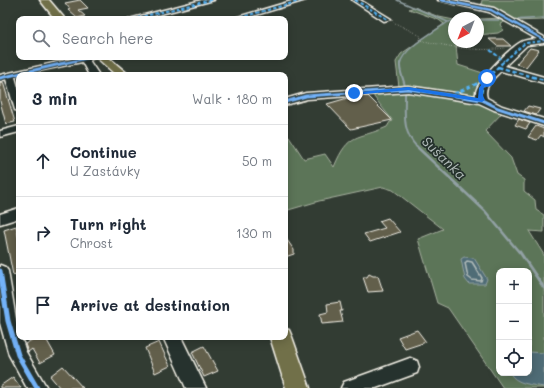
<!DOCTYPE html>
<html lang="en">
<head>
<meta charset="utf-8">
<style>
	:root { --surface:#fff; --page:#f6f6f7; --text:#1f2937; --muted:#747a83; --line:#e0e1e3 }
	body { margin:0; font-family:Mali,sans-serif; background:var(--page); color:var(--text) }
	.controls { position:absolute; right:12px; bottom:12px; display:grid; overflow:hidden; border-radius:8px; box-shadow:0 2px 10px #0003 }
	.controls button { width:36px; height:36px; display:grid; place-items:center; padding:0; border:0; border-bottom:1px solid var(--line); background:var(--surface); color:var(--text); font:20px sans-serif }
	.compass { position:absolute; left:448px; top:12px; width:36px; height:36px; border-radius:50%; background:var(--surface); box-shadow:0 2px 10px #0003; rotate:222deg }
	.stop { position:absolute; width:12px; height:12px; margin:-9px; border:3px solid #1a73e8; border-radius:50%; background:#fff }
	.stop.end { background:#1a73e8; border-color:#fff; box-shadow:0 1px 4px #0008 }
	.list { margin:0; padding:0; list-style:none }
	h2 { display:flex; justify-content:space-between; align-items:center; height:52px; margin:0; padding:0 16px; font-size:17px }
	h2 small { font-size:13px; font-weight:400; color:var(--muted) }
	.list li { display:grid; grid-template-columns:26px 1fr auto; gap:12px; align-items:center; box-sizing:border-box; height:72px; padding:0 16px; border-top:1px solid var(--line) }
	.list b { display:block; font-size:15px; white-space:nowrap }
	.list p { margin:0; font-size:13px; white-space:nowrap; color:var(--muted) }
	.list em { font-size:13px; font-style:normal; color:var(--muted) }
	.icon { flex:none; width:22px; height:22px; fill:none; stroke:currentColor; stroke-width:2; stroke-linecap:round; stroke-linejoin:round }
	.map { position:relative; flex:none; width:544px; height:388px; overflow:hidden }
	.search { position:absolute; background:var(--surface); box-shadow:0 2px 10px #0003; left:16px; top:16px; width:272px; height:44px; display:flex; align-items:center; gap:10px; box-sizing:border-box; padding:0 14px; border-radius:8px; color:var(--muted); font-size:15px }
	.panel { position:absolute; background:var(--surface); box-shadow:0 2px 10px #0003; left:16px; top:72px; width:272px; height:268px; border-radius:8px }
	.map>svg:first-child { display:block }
	.green { fill:#5b7459; stroke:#a8b2a0; fill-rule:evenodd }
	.water { fill:#506c76; stroke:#92a1a4 }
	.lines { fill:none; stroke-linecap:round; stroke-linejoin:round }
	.shore { stroke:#b2bcba; stroke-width:1.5 }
	.stream-far3 { stroke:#92a1a4; stroke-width:1.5 }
	.stream-far2 { stroke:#92a1a4; stroke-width:2 }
	.stream-far1 { stroke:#92a1a4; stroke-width:2.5 }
	.stream { stroke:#92a1a4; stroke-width:3 }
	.building { fill:#625e4b; stroke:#f4f1e8 }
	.minor-casing { stroke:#f4f1e8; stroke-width:3 }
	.major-casing { stroke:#f4f1e8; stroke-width:3 }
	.path { stroke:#f4f1e8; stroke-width:1; stroke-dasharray:0.5 2; stroke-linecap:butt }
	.minor { fill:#26332d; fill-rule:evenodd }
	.major { fill:#71704a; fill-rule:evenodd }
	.quiet-far1 { stroke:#52b3f8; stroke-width:2; stroke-dasharray:3.5 2; stroke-linecap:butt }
	.quiet { stroke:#52b3f8; stroke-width:2.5; stroke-dasharray:4.5 2.5; stroke-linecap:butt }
	.cycleway-far2-casing { stroke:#26332d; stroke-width:4 }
	.cycleway-far1-casing { stroke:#26332d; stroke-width:5 }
	.cycleway-casing { stroke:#26332d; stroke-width:8 }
	.cycleway-far2 { stroke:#73b2f8; stroke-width:2.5 }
	.cycleway-far1 { stroke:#73b2f8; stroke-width:3 }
	.cycleway { stroke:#73b2f8; stroke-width:5 }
	.route { fill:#1a73e8 }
	.labels { text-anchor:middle; stroke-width:3.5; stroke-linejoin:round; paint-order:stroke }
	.water-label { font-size:14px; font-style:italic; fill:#b2bcba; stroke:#26332d }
</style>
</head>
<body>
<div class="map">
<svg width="544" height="388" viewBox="0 0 544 388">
	<rect width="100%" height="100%" fill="#323c33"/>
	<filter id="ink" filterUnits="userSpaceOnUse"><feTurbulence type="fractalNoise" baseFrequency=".025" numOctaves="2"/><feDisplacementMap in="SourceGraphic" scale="8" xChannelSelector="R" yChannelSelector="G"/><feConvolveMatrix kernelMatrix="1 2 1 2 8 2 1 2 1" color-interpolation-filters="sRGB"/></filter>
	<g filter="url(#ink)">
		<path class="green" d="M482,0H544V20L513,21L481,6Z
			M414,7L439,17L454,20V42H462V46H456L458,65L483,73L484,78L478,87L477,94L503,112L485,131L511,158L517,175L524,180V191L535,200L536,210L544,215V232L529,231L544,255V388H503L448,308L437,303L418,239L443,229L393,190L383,187L319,201L285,211V137L289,136L304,159L325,154L334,167C349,131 357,140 387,127L390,122L393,121L374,97V93L399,87L396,62L401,54L444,24L439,20L409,9ZM499,271H529V373H499Z
			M503,18L506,21L500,24L503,30L498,33L478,35V19Z"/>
		<path class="water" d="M464,257L474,258L487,279L485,284H469L465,279L461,259Z
			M529,352L544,353V387C533,385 515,384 510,373H529Z"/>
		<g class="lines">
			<path class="shore" d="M467,261L472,262L482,278L481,281L472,280L468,277L465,263Z"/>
			<path class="stream-far3" d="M397,0L448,22C434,32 403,48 400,64
				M478,20H505
				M511,20L544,18
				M448,22L454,21"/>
			<path class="stream-far2" d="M400,63C399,73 404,78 405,87C406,109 400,130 417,147"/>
			<path class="stream-far1" d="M416,146L485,211L519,252"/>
			<path class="stream" d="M519,251L544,288"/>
		</g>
		<path class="building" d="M80,0L88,8L78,10L85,16L77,18L68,10L70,9L65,3Z
			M489,39H503L511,46H497Z
			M530,48L539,50L526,67L516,64Z
			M0,82H3L15,122L6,124L0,101Z
			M368,96L392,120L351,129L327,104L351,97Z
			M528,106L540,109L536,115L524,111Z
			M519,119L530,123L526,129L515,125Z
			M536,126L544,129V137L541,135L537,140L528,137Z
			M388,218L400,232L370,242L364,234L385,228L379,221Z
			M16,226L19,240V273L13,275L4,230Z
			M285,237L294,250V254L285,257Z
			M369,274L373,276H378L383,291L368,292L363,277H367Z
			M340,302L342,311H340L343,322L322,324L320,314L328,312L327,304Z
			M417,330L426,342L405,349L398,337Z
			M37,337H45L55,355L40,363L32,349L28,352L25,344Z
			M159,342L170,366L155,373L145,348Z
			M204,346L218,371L204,377L192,352Z
			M63,366L83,388H60L50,376Z
			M13,377L21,388H0V386Z"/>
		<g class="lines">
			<g class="minor-casing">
				<path id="minor" d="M202,0H214L142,19H129Z
					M295,0H306L243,19H231Z
					M352,0H360L391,19L384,21Z
					M438,0H452L494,8L544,37V43L527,45L505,66L544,77V83L501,71C493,79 483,86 487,98L502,106L544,119V126L494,110L479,103L408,92L307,99L285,105V99L306,93L408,86L476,96C473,83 509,49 521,42C526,39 532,40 537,39L489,12Z
					M81,57H97L89,60L99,75H89L82,62L19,75L15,77L19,91V111L15,110L6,79L0,81V75Z
					M19,126V132L0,137V131Z
					M19,208V218L0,224V214Z
					M0,265L5,267L8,271L19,337H21L26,352L47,388H27L9,355L0,323Z
					M163,337H181L206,388H186Z
					M410,358L417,361L419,367L417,373L376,388H341L344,382Z"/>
			</g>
			<g class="major-casing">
				<path id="major" d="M40,0H49L65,19H55Z
					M96,57H108L129,75H116Z
					M285,329L289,330L292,337L310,388H286L270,337H285Z"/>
			</g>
			<path class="path" d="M393,22L421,36L420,40L424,41C451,47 477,52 505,48"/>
			<use href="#minor" class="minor"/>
			<use href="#major" class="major"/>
			<path class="quiet-far1" d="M355,0L387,19
				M133,19L211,0
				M235,19L303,0
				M490,50L504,61
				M501,64L525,43L544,41"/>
			<path class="quiet" d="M498,67L544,80
				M454,94L485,80
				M482,100C478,84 492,74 502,63"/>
			<g class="cycleway-far2-casing">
				<path id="cycleway-far2" d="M441,0L491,10L544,40
					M60,64L93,57"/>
			</g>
			<g class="cycleway-far1-casing">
				<path id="cycleway-far1" d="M0,78L65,63
					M285,102L306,96L408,89L482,100L498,108L544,123"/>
			</g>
			<g class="cycleway-casing">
				<path id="cycleway" d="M0,271L8,321L18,355L37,388"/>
			</g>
			<use href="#cycleway-far2" class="cycleway-far2"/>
			<use href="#cycleway-far1" class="cycleway-far1"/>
			<use href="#cycleway" class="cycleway"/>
		</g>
	</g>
	<path class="route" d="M487,77L489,78C485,85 480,92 485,100L482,102L408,90L354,95L352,93L408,87L478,98L479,88Z"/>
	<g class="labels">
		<g class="water-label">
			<text transform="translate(444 158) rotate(44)" y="5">Sušanka</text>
		</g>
	</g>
</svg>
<div class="controls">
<button>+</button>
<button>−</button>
<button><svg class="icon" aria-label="locate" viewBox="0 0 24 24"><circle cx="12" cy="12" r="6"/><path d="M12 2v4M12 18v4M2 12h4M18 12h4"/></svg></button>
</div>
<svg class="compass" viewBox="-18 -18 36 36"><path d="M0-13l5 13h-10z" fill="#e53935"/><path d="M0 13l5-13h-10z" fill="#747a83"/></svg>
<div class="stop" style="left:487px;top:78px"></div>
<div class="stop end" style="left:354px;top:93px"></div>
<div class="search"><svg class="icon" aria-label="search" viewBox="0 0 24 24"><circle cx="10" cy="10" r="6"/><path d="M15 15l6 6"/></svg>Search here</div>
<section class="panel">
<h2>3 min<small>Walk · 180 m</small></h2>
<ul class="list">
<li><svg class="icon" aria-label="ahead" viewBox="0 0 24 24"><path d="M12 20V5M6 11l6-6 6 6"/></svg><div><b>Continue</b><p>U Zastávky</p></div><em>50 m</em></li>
<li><svg class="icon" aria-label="right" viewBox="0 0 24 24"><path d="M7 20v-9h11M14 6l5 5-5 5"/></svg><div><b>Turn right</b><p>Chrost</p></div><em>130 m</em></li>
<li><svg class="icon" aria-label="arrive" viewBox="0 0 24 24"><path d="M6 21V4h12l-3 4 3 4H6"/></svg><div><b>Arrive at destination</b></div></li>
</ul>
</section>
</div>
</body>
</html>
